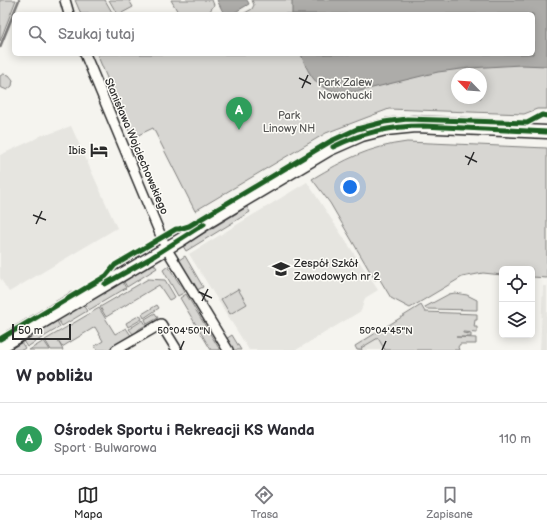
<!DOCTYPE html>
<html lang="pl">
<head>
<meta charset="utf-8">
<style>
	:root { --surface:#fff; --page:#f2f2f3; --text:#2b2b33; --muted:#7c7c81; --line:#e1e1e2; --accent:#2b2b2b }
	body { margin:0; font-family:"Balsamiq Sans",sans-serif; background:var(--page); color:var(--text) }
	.controls { position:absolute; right:12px; bottom:12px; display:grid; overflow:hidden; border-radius:6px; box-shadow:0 2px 10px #0003 }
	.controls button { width:36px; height:36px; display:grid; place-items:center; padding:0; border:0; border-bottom:1px solid var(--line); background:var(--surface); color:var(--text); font:20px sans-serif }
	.compass { position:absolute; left:451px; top:68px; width:36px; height:36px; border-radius:50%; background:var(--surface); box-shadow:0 2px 10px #0003; rotate:295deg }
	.scale { position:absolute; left:12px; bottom:10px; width:59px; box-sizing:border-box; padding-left:4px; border:2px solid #2b2b2b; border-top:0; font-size:11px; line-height:14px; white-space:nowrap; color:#2b2b2b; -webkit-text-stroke:3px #fdfcf7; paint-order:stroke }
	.you { position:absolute; left:350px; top:187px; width:14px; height:14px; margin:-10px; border:3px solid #fff; border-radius:50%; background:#1a73e8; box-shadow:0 0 0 6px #1a73e833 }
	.badge { display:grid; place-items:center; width:26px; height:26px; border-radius:50%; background:var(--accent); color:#fff; font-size:13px; font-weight:700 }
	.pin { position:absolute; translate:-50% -33px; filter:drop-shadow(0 1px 2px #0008) }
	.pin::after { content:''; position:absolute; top:21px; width:14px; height:12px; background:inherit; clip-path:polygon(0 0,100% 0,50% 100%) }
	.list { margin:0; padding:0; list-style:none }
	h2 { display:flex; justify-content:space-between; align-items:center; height:52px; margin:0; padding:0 16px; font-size:17px }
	h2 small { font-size:13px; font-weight:400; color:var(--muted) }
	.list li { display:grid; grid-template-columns:26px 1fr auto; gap:12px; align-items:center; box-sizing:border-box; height:72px; padding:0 16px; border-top:1px solid var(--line) }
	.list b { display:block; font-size:15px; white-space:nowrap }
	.list p { margin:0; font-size:13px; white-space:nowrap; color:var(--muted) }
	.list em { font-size:13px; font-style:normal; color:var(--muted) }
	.icon { flex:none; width:22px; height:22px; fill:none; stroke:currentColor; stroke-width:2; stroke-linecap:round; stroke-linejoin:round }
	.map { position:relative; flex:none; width:547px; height:350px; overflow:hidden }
	.search { position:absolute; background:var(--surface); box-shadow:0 2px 10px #0003; left:12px; right:12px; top:12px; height:44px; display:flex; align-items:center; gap:10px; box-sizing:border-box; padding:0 14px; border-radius:6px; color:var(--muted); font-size:15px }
	.sheet { height:124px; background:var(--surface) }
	nav { display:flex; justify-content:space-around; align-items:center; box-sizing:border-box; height:56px; border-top:1px solid var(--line); background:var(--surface); font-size:11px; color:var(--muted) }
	nav a { display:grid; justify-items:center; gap:2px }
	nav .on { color:var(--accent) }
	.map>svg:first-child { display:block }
	.built { fill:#e6e5e0 }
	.green { fill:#d7d6d2; stroke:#81807e; fill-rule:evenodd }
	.water { fill:#adaca9; stroke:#797877 }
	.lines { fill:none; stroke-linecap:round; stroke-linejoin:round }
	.stream { stroke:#797877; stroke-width:2.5 }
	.street-casing { stroke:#2b2b2b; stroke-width:12 }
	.secondary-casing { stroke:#2b2b2b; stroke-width:15 }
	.street { stroke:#fdfcf7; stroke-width:9 }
	.secondary { stroke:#fdfcf7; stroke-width:12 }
	.cycleway-casing { stroke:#fdfcf7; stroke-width:8 }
	.cycleway { stroke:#1b5e20; stroke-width:5 }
	.ticks { fill:none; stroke:#2b2b2b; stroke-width:1.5 }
	.labels { text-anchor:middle; stroke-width:3; stroke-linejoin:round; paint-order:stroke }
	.park-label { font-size:11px; fill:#565655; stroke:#fdfcf7 }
	.street-label { font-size:11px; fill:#2b2b2b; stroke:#fdfcf7 }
	.poi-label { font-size:11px; fill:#2b2b2b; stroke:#fdfcf7; text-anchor:end }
	.ticks-label { font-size:10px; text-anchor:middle; fill:#2b2b2b; stroke:#fdfcf7; stroke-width:3; stroke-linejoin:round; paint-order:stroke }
</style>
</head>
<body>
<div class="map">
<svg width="547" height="350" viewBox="0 0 547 350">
	<rect width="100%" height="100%" fill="#f5f4ef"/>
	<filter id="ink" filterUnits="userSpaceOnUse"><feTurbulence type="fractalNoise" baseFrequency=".025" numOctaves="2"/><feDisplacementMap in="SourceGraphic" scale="8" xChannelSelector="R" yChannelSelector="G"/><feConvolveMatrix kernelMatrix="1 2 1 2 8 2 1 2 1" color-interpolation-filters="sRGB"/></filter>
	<g filter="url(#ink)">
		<path class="built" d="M71,126L117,228L9,292L0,278V155L33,140L44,134H49Z
			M307,182L378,290L365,298L361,311L296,350H249L189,254Z
			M543,286H547V350H540Z
			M390,325L405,350H358Z"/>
		<path class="green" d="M0,0H16L0,41Z
			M75,0H105L113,14H81Z
			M109,0H129L133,7L120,14H117Z
			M171,0H212L214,5L210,11V14H179Z
			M252,0H547V109H537L524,114L389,109L326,133L195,211L153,128L132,138L97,54H533V14H243L252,9L254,5ZM457,74H481V98H457Z
			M3,74L9,75L13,80L12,86L7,90L0,87V76Z
			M413,115L457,117V118C432,118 407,117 385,120V118Z
			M460,117L526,120V122L460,119Z
			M382,119V121C368,124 353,129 339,135L338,133L363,124Z
			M333,136V138L189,224L179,228Z
			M407,142L547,148V278L532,277V269H502V275L483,273L462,277L410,308L391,298L379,278L375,280L330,203L312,179C346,159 368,147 407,142Z
			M247,207L250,212L186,251L183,246Z
			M146,249L148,253L107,277L117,267Z
			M185,256L203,287L197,290L179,260Z
			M153,263L157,268L127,287L123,280Z
			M168,266L185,292L178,296L163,270Z
			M148,279L165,280L175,297L169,300L159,285L106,317L100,307Z
			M122,281L126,288L89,310L85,304Z
			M238,289L247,304L230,314L221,299Z
			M71,292L76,293L13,331L8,332L6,331Z
			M455,293L467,295L477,300V310L426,309L425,307L449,294Z
			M186,294L220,350H211L180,298Z
			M83,305L87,311L62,326L58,320Z
			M157,305L159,308L144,318L142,314Z
			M421,305L425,312L477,314V320H475L474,327H477V333L463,332V333L471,334V337H456L476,338V344H460L458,347L459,350H385L378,338L361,348L362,350H357L355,346Z
			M99,308L115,334L126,328L132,337L110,350H97L95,346L103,341L95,327L62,347L58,341L63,350H51L45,340Z
			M155,313L158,318L147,324L145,319Z
			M140,315L142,319L128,327L126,323Z
			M143,320L146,325L139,329L134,335L129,329Z
			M57,321L60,327L27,347L23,341Z
			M232,335L241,350H233L226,339Z
			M44,341L50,350H29Z
			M21,342L25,348L22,350H8Z"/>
		<path class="water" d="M217,0H247L249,4L232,14L230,12L224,14Z
			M292,0H547V66L521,65L469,68L438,72L360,91C326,96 312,86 301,54H533V14H292Z"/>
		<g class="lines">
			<path class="stream" d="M0,47L19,0"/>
			<g class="street-casing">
				<path id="street" d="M65,0L69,14
					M85,54L166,248L228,350
					M116,350L161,324L177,350"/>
			</g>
			<g class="secondary-casing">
				<path id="secondary" d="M0,347L182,239L211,220L328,150L362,135L386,129L416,126L547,132"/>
			</g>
			<use href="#street" class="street"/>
			<use href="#secondary" class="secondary"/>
			<g class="cycleway-casing">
				<path id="cycleway" d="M333,147C361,133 391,126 423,126L547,132
					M105,284L149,259L204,224
					M0,339L106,276L115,265L176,229H179L189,226L331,141L357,129L384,122L407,119L527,123L542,115L547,116"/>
			</g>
			<use href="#cycleway" class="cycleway"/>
		</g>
	</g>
	<path class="ticks" d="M299,78L311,84M302,88L308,75M465,156L477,162M468,165L474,152M33,215L46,220M36,224L42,211M199,292L212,298M202,301L208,289M180,350L184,341M382,350L386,341"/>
	<defs>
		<g id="hotel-bare" transform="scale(1.38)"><path d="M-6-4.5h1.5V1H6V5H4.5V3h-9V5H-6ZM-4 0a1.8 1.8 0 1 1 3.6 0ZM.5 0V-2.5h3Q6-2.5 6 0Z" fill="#2b2b2b" stroke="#fdfcf7" stroke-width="2.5" paint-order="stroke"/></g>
		<g id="school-bare" transform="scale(1.38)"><path d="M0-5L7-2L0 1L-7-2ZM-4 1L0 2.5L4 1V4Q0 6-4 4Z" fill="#2b2b2b" stroke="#fdfcf7" stroke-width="2.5" paint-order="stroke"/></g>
	</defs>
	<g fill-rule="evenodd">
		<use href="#hotel-bare" x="99" y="150"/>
		<use href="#school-bare" x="281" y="269"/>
	</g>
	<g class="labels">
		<g class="park-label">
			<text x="345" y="86">Park Zalew<tspan x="345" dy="13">Nowohucki</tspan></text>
			<text x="289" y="119">Park<tspan x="289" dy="13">Linowy NH</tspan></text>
		</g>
		<g class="street-label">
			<text transform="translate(137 146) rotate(67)" y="4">Stanisława Wojciechowskiego</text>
		</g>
		<g class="poi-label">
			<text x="86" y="154">Ibis</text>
			<text x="294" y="267" text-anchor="start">Zespół Szkół<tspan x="294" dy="13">Zawodowych nr 2</tspan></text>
		</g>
	</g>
	<g class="ticks-label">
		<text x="184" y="334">50°04'50"N</text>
		<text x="386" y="334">50°04'45"N</text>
	</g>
</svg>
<div class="controls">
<button><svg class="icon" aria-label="locate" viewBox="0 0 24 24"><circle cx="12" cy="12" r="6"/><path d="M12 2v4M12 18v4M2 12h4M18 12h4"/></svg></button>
<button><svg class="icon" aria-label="layers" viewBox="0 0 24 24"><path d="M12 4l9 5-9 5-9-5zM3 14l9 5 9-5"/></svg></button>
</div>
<svg class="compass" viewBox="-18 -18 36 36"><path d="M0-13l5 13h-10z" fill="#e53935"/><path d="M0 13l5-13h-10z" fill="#7c7c81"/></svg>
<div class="scale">50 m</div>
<div class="you"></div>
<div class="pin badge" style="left:239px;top:130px;background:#2e9e5b">A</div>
<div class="search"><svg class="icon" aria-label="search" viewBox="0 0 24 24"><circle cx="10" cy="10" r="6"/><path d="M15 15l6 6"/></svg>Szukaj tutaj</div>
</div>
<section class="sheet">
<h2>W pobliżu<small></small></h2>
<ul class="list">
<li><span class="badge" style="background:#2e9e5b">A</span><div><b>Ośrodek Sportu i Rekreacji KS Wanda</b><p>Sport · Bulwarowa</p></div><em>110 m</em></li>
</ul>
</section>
<nav>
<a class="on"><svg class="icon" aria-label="map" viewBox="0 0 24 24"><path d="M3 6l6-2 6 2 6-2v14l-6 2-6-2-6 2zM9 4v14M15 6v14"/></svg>Mapa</a>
<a><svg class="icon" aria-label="directions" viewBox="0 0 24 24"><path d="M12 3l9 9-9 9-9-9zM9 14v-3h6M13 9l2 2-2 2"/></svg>Trasa</a>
<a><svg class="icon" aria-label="saved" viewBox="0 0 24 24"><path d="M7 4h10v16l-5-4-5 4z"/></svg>Zapisane</a>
</nav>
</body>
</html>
